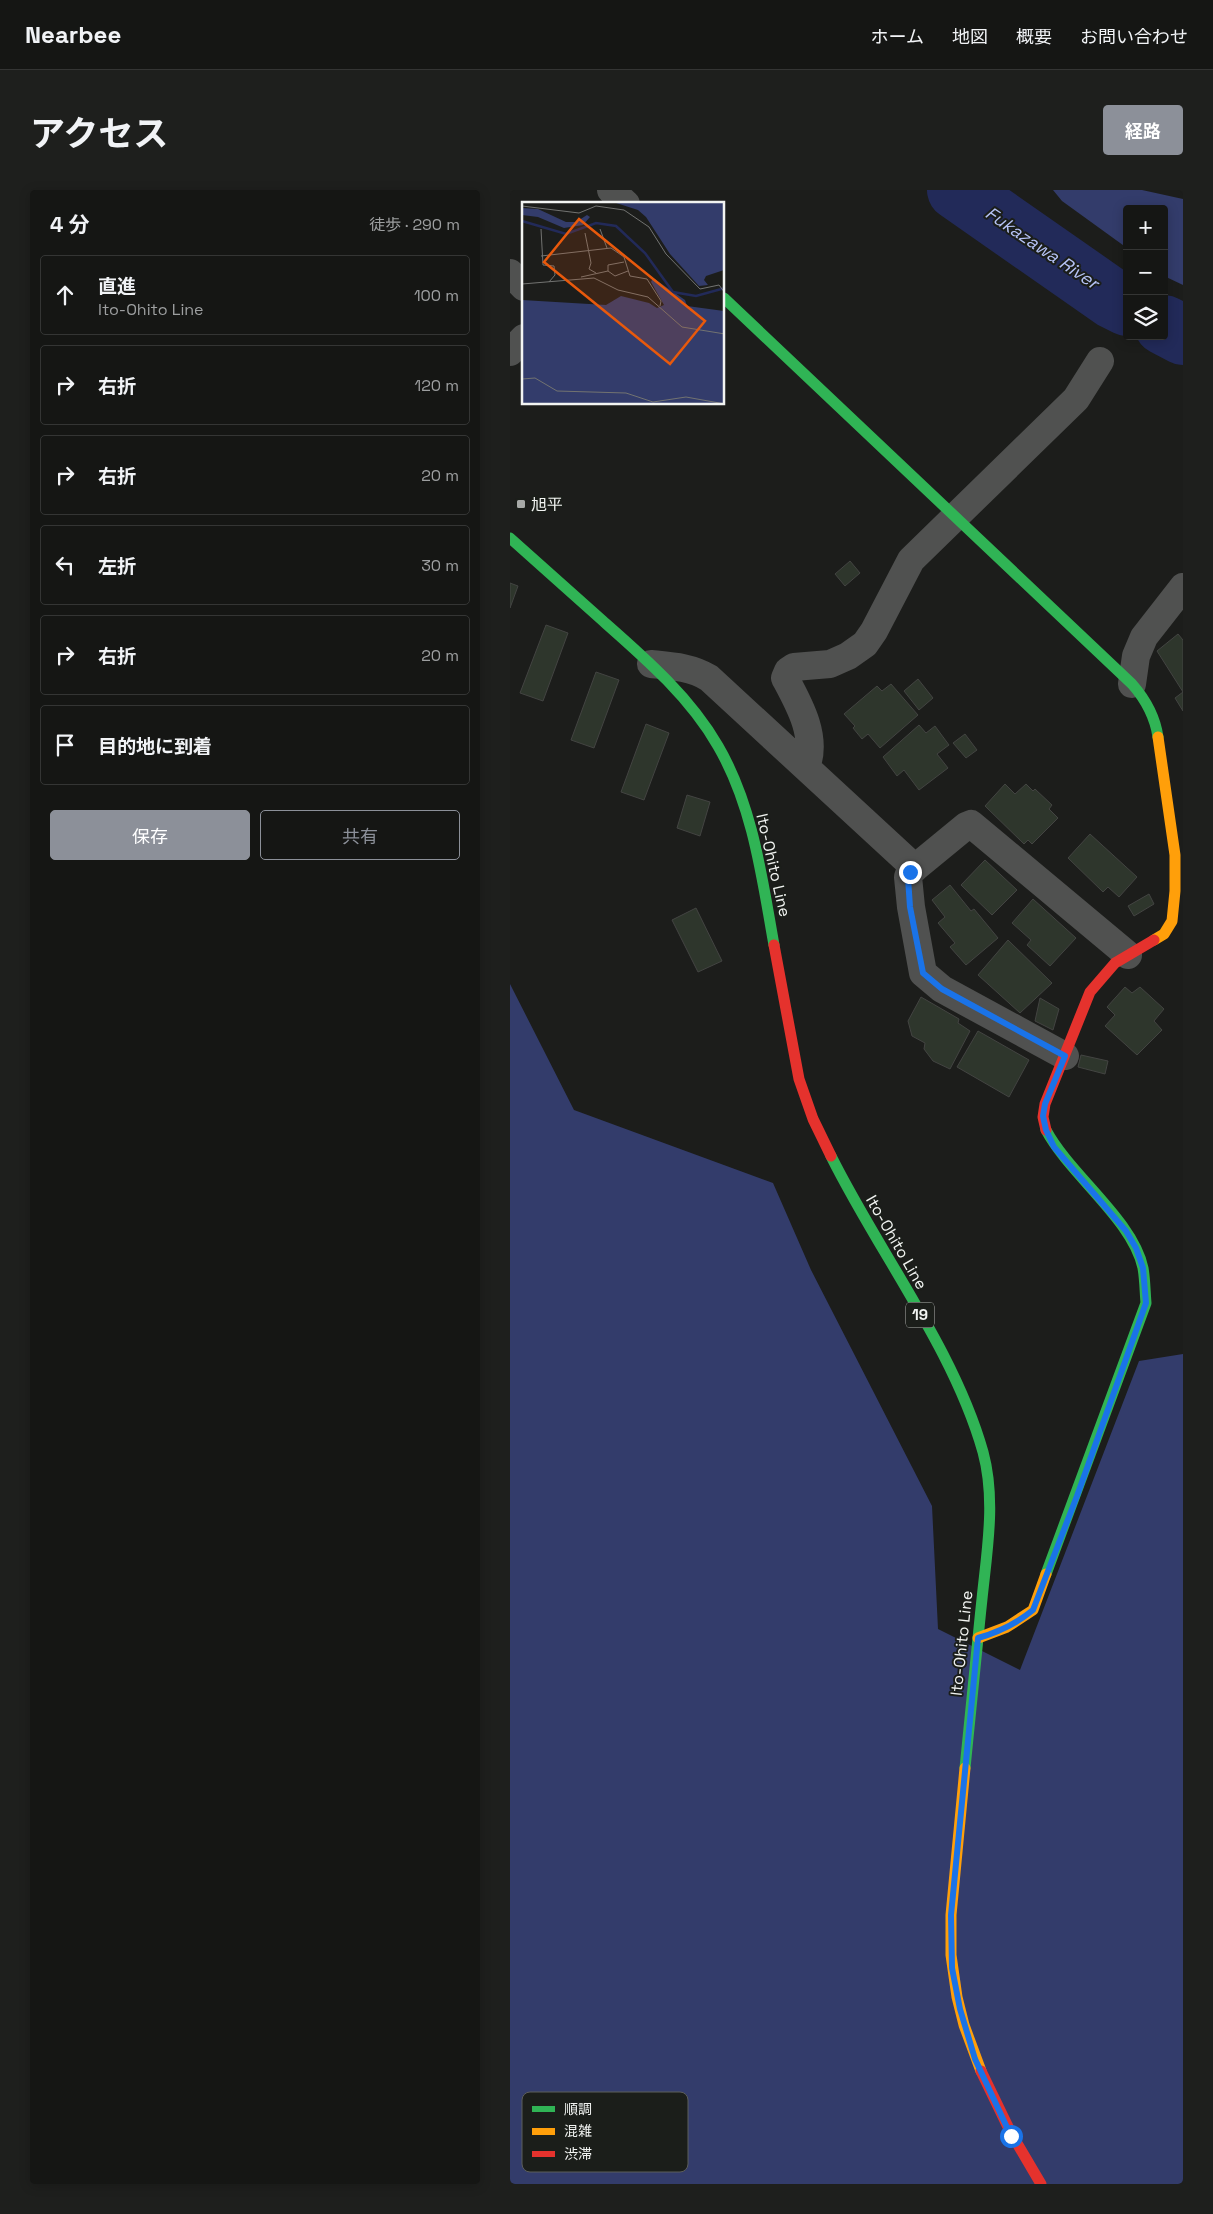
<!DOCTYPE html>
<html lang="ja">
<head>
<meta charset="utf-8">
<style>
	:root { --surface:#151614; --page:#1e1f1d; --text:#f1f3f6; --muted:#9d9fa0; --line:#343534; --accent:#8c9099 }
	body { margin:0; font-family:"Space Grotesk","Noto Sans JP",sans-serif; background:var(--page); color:var(--text) }
	.controls { position:absolute; right:15px; top:15px; display:grid; overflow:hidden; border-radius:5px; box-shadow:0 2px 12px #0003 }
	.controls button { width:45px; height:45px; display:grid; place-items:center; padding:0; border:0; border-bottom:1px solid var(--line); background:var(--surface); color:var(--text); font:25px sans-serif }
	.stop { position:absolute; width:15px; height:15px; margin:-11px; border:4px solid #1a73e8; border-radius:50%; background:#fff }
	.stop.end { background:#1a73e8; border-color:#fff; box-shadow:0 1px 5px #0008 }
	.list { margin:0; padding:0; list-style:none }
	h2 { display:flex; justify-content:space-between; align-items:center; height:65px; margin:0; padding:0 20px; font-size:21px }
	h2 small { font-size:16px; font-weight:400; color:var(--muted) }
	.list li { display:grid; grid-template-columns:32px 1fr auto; gap:15px; align-items:center; box-sizing:border-box; height:80px; margin:0 10px 10px; padding:0 10px; border:1px solid var(--line); border-radius:5px }
	.list b { display:block; font-size:19px; white-space:nowrap }
	.list p { margin:0; font-size:16px; white-space:nowrap; color:var(--muted) }
	.list em { font-size:16px; font-style:normal; color:var(--muted) }
	.actions { display:flex; gap:10px; padding:15px 20px }
	.actions a { flex:1; padding:11px 0; border:1px solid var(--accent); border-radius:5px; text-align:center; font-size:18px; color:var(--accent) }
	.actions .main { background:var(--accent); color:#fff }
	.icon { flex:none; width:28px; height:28px; fill:none; stroke:currentColor; stroke-width:2; stroke-linecap:round; stroke-linejoin:round }
	.map { position:relative; flex:none; width:673px; height:1994px; overflow:hidden; border-radius:5px }
	header { display:flex; align-items:center; gap:30px; box-sizing:border-box; height:70px; padding:0 25px; background:var(--surface); border-bottom:1px solid var(--line) }
	header strong { font-size:24px }
	nav { display:flex; gap:28px; margin-inline-start:auto; font-size:18px }
	.intro { display:flex; align-items:center; justify-content:space-between; box-sizing:border-box; height:120px; padding:0 30px }
	h1 { margin:0; font-size:35px }
	.button { padding:12px 22px; border-radius:5px; background:var(--accent); color:#fff; font-size:18px; font-weight:700 }
	main { display:flex; gap:30px; padding:0 30px }
	aside { flex:1; background:var(--surface); border-radius:5px; box-shadow:0 2px 12px #0003 }
	.map>svg:first-child { display:block }
	.forest { fill:#333c6b }
	.lines { fill:none; stroke-linecap:round; stroke-linejoin:round }
	.river { stroke:#222a59; stroke-width:60 }
	.building { fill:#2e362c; stroke:#434442 }
	.street { stroke:#505150; stroke-width:28 }
	.fast { stroke:#30b455; stroke-width:11 }
	.slow { stroke:#ff9f0a; stroke-width:11 }
	.jam { stroke:#e5322d; stroke-width:11 }
	.route { stroke:#1a73e8; stroke-width:6 }
	.poi-dot { fill:#a7a9a7; stroke:#1b1e1a; stroke-width:2 }
	.labels { text-anchor:middle; stroke-width:4; stroke-linejoin:round; paint-order:stroke }
	.shield { fill:#1b1e1a; stroke:#b2b4b1; stroke-width:1 }
	.shield-label { font-size:15px; font-weight:bold; fill:#f2f4f2 }
	.poi-label { font-size:16px; fill:#f2f4f2; stroke:#1b1e1a; text-anchor:start }
	.street-label { font-size:16px; fill:#f2f4f2; stroke:#1b1e1a }
	.water-label { font-size:18px; font-style:italic; fill:#b5c2f5; stroke:#1b1e1a }
	.inset-river { fill:none; stroke:#222a59; stroke-width:2.5 }
	.inset-road { fill:none; stroke:#727371; stroke-width:1 }
	.view { fill:#e8590c; fill-opacity:0.15; stroke:#e8590c; stroke-width:2.5 }
	.inset-edge { fill:none; stroke:#f2f4f2; stroke-width:2.5 }
	.key { fill:#1b1e1a; stroke:#5c5e5b; stroke-width:1 }
	.key-label { font-size:14px; fill:#f2f4f2 }
</style>
</head>
<body>
<header>
<strong>Nearbee</strong>
<nav><a>ホーム</a><a>地図</a><a>概要</a><a>お問い合わせ</a></nav>
</header>
<div class="intro"><h1>アクセス</h1><a class="button">経路</a></div>
<main>
<aside>
<h2>4 分<small>徒歩 · 290 m</small></h2>
<ul class="list">
<li><svg class="icon" aria-label="ahead" viewBox="0 0 24 24"><path d="M12 20V5M6 11l6-6 6 6"/></svg><div><b>直進</b><p>Ito-Ohito Line</p></div><em>100 m</em></li>
<li><svg class="icon" aria-label="right" viewBox="0 0 24 24"><path d="M7 20v-9h11M14 6l5 5-5 5"/></svg><div><b>右折</b></div><em>120 m</em></li>
<li><svg class="icon" aria-label="right" viewBox="0 0 24 24"><path d="M7 20v-9h11M14 6l5 5-5 5"/></svg><div><b>右折</b></div><em>20 m</em></li>
<li><svg class="icon" aria-label="left" viewBox="0 0 24 24"><path d="M17 20v-9H6M10 6l-5 5 5 5"/></svg><div><b>左折</b></div><em>30 m</em></li>
<li><svg class="icon" aria-label="right" viewBox="0 0 24 24"><path d="M7 20v-9h11M14 6l5 5-5 5"/></svg><div><b>右折</b></div><em>20 m</em></li>
<li><svg class="icon" aria-label="arrive" viewBox="0 0 24 24"><path d="M6 21V4h12l-3 4 3 4H6"/></svg><div><b>目的地に到着</b></div></li>
</ul>
<div class="actions"><a class="main">保存</a><a>共有</a></div>
</aside>
<div class="map">
<svg width="673" height="1994" viewBox="0 0 673 1994">
	<rect width="100%" height="100%" fill="#1c1d1b"/>
	<path class="forest" d="M543,0H632L673,9V95L654,86V19H617V58L552,11Z
		M0,794L64,920L263,993L301,1080L422,1316L428,1439L510,1480L629,1171L673,1164V1994H0Z"/>
	<g class="lines">
		<path class="river" d="M447,0L603,109L617,116
			M654,135L673,145"/>
	</g>
	<path class="building" d="M340,371L350,383L335,396L325,384Z
		M0,393L8,396L0,418Z
		M36,435L58,443L33,511L10,503Z
		M668,444L673,450V502L647,461Z
		M86,482L109,490L84,558L61,550Z
		M408,489L423,508L409,520L394,501Z
		M381,494L408,525L370,558L358,544L352,549L343,538L345,536L334,524L367,496L372,501Z
		M673,502V521L665,508Z
		M136,534L159,543L134,610L111,602Z
		M409,535L416,543L425,536L439,555L427,564L438,578L409,600L394,580L387,586L373,567Z
		M455,544L467,560L456,568L443,553Z
		M495,594L505,604L516,594L523,601L525,599L542,615L539,619L548,628L522,654L518,650L514,654L475,616Z
		M177,605L200,612L190,646L167,638Z
		M580,644L627,687L609,707L598,697L593,702L558,668Z
		M475,670L507,700L482,725L451,695Z
		M440,695L461,721L464,719L488,748L456,775L440,757L445,753L428,733L435,727L422,710Z
		M639,704L644,714L624,726L618,716Z
		M523,709L566,748L540,776L517,755L521,750L502,733Z
		M186,718L212,771L188,782L162,730Z
		M498,750L542,793L510,823L468,785Z
		M615,797L622,803L630,797L654,819L644,831L652,840L627,865L595,836L605,825L597,817Z
		M411,807L449,829L448,833L460,841L440,879L423,871L414,859L415,853L402,846L398,831Z
		M530,808L549,819L543,840L525,831Z
		M468,841L519,870L499,907L447,877Z
		M571,865L598,871L595,884L568,877Z"/>
	<g class="lines">
		<path class="street" d="M101,0L116,14
			M0,83L14,97
			M0,162L14,148
			M141,474C161,476 181,477 199,488L405,678
			M622,494L626,466L634,447L673,397
			M296,577C308,547 289,514 275,488L278,481L284,477L320,474L338,466L355,454L364,441L401,370L566,209L590,171
			M555,866L432,799L413,783L401,717L398,687L400,682L456,636L461,634L618,765"/>
		<path class="fast" d="M214,108L622,494C636,510 645,526 648,547
			M0,348C31,376 62,403 93,431C135,468 180,507 208,556C243,616 252,688 264,755
			M536,940C560,985 623,1030 633,1078C635,1089 635,1102 636,1113L536,1384
			M321,966C369,1063 444,1159 473,1262C486,1310 477,1360 472,1409C466,1465 461,1521 455,1578"/>
		<path class="slow" d="M644,750L654,744L662,731L665,701V665L648,547
			M468,1448L497,1437L523,1420L536,1384
			M455,1578L441,1725V1765L447,1807L454,1835L471,1881"/>
		<path class="jam" d="M264,755L289,889L303,929L321,966
			M536,940L533,927L535,914L580,802L605,773L644,750
			M471,1881L501,1943L531,1994"/>
	</g>
	<g class="lines">
		<path class="route" d="M400,682L398,688L400,717L413,783L432,799L555,866L535,914L533,926L536,940L544,957L616,1041L626,1058L633,1078L636,1113L567,1306L523,1420C506,1434 489,1442 468,1448L441,1725L442,1778L450,1819L465,1869L501,1946"/>
	</g>
	<rect class="poi-dot" x="6" y="309" width="10" height="10" rx="2.5"/>
	<g class="labels">
		<rect class="shield" x="396" y="1112.5" width="28" height="25" rx="4"/>
		<g class="shield-label">
			<text x="410" y="1130">19</text>
		</g>
		<g class="poi-label">
			<text x="21" y="320">旭平</text>
		</g>
		<g class="street-label">
			<text transform="translate(264 675) rotate(77)" y="6">Ito-Ohito Line</text>
			<text transform="translate(387 1052) rotate(60)" y="6">Ito-Ohito Line</text>
			<text transform="translate(451 1453) rotate(-84)" y="6">Ito-Ohito Line</text>
		</g>
		<g class="water-label">
			<text transform="translate(532 58) rotate(34)" y="6">Fukazawa River</text>
		</g>
	</g>
	<g transform="translate(12 12)">
		<rect width="202" height="202" fill="#1c1d1b"/>
		<path d="M91,0H202V68L184,74L182,78L186,83L177,84L148,52L124,15L116,8ZM0,6L16,7L44,20H54L65,13L68,15L61,23L42,26L16,15L0,13ZM131,76L163,98L165,104L202,109V202H0V98L84,103L99,94L127,101L135,106L142,103L129,80Z" fill="#333c6b"/>
		<path class="inset-river" d="M0,19L44,32L74,21L94,24L123,51L151,90L174,94L203,86"/>
		<path class="inset-road" d="M0,4L57,11L74,4L102,8L127,25L144,52L178,87L197,83L203,91M19,27L21,63L32,64L33,73L27,80M78,27L85,46M63,31L69,61L67,67L74,71M19,54L89,46L102,55L108,74L125,77L139,99L138,104M102,60L86,63V69L93,74L106,69M59,75L86,69M0,82L72,76L96,88L126,95L160,125L203,132M0,177L13,176L35,189L104,191L131,200L164,195L203,202"/>
		<path class="view" d="M57,17L183,119L148,162L22,60Z"/>
		<rect width="202" height="202" class="inset-edge"/>
	</g>
	<rect x="12" y="1902" width="166" height="80" rx="8" class="key"/>
	<rect x="22" y="1916" width="23" height="6" fill="#30b455"/>
	<rect x="22" y="1938" width="23" height="7" fill="#ff9f0a"/>
	<rect x="22" y="1961" width="23" height="6" fill="#e5322d"/>
	<g class="key-label">
		<text x="54" y="1924">順調</text>
		<text x="54" y="1946">混雑</text>
		<text x="54" y="1969">渋滞</text>
	</g>
</svg>
<div class="controls">
<button>+</button>
<button>−</button>
<button><svg class="icon" aria-label="layers" viewBox="0 0 24 24"><path d="M12 4l9 5-9 5-9-5zM3 14l9 5 9-5"/></svg></button>
</div>
<div class="stop" style="left:501px;top:1946px"></div>
<div class="stop end" style="left:400px;top:682px"></div>
</div>
</main>
</body>
</html>
